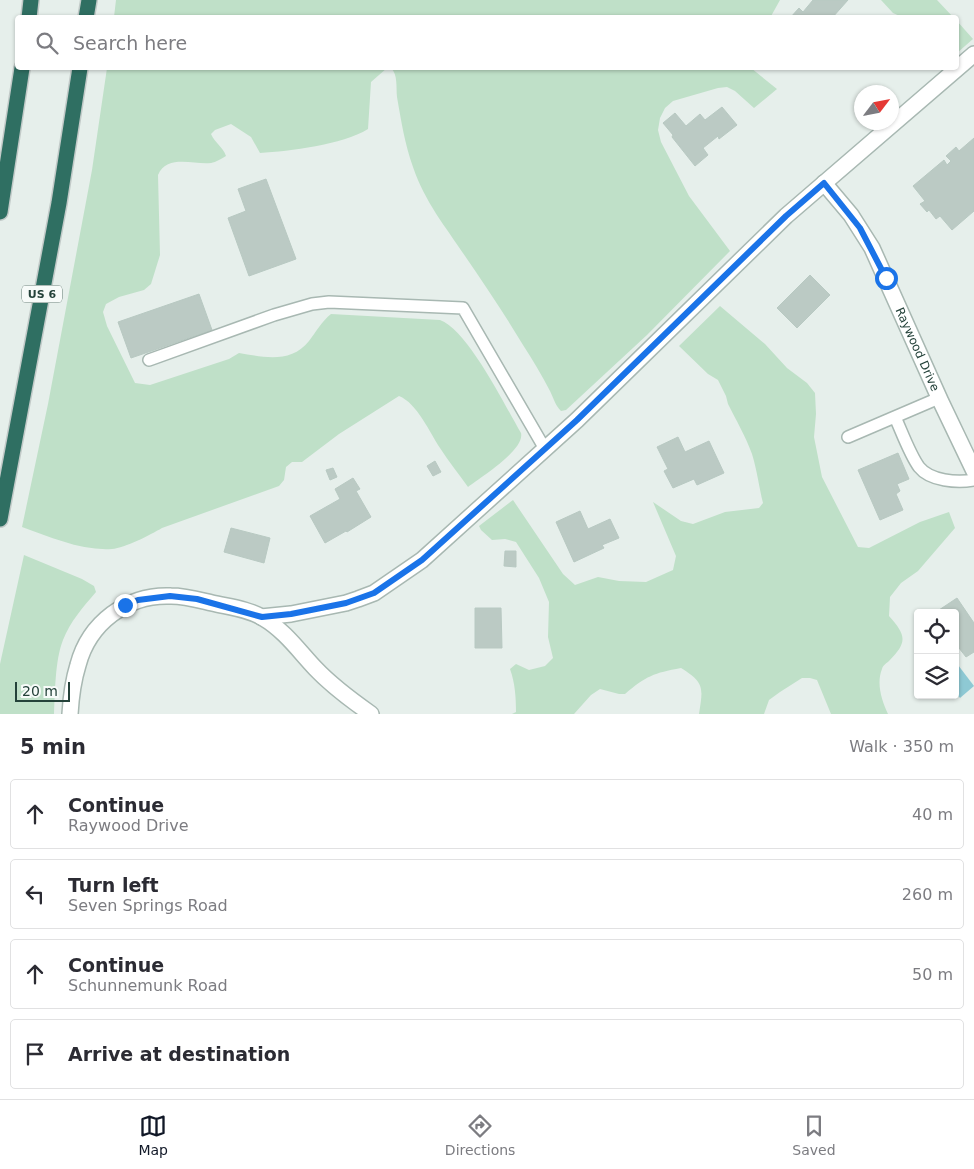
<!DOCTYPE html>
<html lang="en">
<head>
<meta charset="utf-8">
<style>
	:root { --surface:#fff; --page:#f7f7f7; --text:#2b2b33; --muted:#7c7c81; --line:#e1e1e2; --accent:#111827 }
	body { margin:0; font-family:"DejaVu Sans",sans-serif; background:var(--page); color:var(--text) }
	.controls { position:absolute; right:15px; bottom:15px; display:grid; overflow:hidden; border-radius:5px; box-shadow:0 1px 4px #0004 }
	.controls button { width:45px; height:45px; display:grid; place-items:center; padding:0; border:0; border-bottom:1px solid var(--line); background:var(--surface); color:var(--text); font:25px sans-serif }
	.compass { position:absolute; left:854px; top:85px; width:45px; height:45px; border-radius:50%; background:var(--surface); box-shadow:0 1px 4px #0004; rotate:58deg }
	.scale { position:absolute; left:15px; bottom:12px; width:55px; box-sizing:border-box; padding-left:5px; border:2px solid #24423a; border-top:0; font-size:14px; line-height:18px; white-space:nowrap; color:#24423a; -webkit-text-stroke:4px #f7fbf9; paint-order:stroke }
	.stop { position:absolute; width:15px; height:15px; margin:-11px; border:4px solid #1a73e8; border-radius:50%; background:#fff }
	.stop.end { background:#1a73e8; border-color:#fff; box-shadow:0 1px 5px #0008 }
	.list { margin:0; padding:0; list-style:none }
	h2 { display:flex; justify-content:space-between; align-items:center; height:65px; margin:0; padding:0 20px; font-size:21px }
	h2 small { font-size:16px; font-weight:400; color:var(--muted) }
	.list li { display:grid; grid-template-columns:32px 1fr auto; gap:15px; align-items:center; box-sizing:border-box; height:70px; margin:0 10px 10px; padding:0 10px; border:1px solid var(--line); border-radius:5px }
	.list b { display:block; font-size:19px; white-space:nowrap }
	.list p { margin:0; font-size:16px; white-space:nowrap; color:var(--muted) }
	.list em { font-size:16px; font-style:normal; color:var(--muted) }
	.icon { flex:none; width:28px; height:28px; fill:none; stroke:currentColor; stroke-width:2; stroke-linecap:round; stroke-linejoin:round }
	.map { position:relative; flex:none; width:974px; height:714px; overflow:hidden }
	.search { position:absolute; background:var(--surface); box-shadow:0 1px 4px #0004; left:15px; right:15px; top:15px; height:55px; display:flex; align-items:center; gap:12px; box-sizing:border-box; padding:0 18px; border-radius:5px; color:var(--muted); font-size:19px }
	.sheet { height:385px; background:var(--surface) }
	nav { display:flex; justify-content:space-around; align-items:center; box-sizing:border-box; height:70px; border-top:1px solid var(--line); background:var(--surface); font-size:14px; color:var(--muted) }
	nav a { display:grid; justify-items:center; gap:2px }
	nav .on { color:var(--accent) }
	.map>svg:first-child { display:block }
	.green { fill:#bfe0c8 }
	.water { fill:#8ec9d4 }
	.building { fill:#bbcac4; stroke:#b8c9c2 }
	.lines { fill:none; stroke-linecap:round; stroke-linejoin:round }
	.lane-casing { stroke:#a8b8b2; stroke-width:14 }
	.street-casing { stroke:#a8b8b2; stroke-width:18 }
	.highway-casing { stroke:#c2cac8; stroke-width:18 }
	.lane { stroke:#fff; stroke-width:11 }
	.street { stroke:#fff; stroke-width:15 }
	.highway { stroke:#2f6f62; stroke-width:15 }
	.route { stroke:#1a73e8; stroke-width:6 }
	.labels { text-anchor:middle; stroke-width:4.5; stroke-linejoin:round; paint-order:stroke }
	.shield { fill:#f7fbf9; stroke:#637a73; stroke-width:1 }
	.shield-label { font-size:11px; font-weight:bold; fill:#24423a }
	.street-label { font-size:12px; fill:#24423a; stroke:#f7fbf9 }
</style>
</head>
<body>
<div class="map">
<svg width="974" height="714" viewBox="0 0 974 714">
	<rect width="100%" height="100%" fill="#e6efeb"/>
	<path class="green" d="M116,0H780L770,18L114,17Z
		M881,0H937L953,17H902L893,13Z
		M957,21L973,39L957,53Z
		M107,68H387L371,82L368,129C342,145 290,151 260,153L251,137L231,124L215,130L211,134C215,143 223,147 226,156C221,159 216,162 211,163C194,165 167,154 158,175L160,255L151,284L144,290L119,297L106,304L103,312L107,326L135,383L150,385L229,359L239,353C263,357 291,364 309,341C316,332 322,321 331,314L440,320C468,330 505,406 521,433C525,450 480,478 468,487C459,474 449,462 440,448C430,433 417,403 399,396L339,434L302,462H292L286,467L284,480L279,486L162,528C150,535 125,548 112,549C81,551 51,537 22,527L48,404L92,170Z
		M391,68H751L777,89L754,108L735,91L727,87L718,88L673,101L665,108L660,118L658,130L661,142L689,196L730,251L647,335L566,410L561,411C555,405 554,399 550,391C542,376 533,360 523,345C505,315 485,285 465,256C445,226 425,202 413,167C405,145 401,120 397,97C396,87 398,75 391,68Z
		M720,306L765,344L787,368L807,383L815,393L816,414L814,437L822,477L858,547L869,548L920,522L949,512L955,528L918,571L901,583L890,597L889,616C906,635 908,642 889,661C887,663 883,665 882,669C876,684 882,701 888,714H831L817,680L810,678H802L780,692L769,700L764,714H699C703,688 705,683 681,668C654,673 646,676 625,694H619L600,689L591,695L574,714H512L516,712C516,697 515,683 510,669L516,664L529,670L545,666L553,658L548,637L549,602L539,578L516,542L505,539L492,540L481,530L479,526L513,500L563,574L575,585L598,577L619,581L646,582L673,570L676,556L653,502L681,521L693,524L725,512L759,508L763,503C759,487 757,470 752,454C746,437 736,420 728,404L726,396L718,380L708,374L679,346Z
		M24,555L82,579L94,586L96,592C83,607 70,622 63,640C55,660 55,693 54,714H0V664Z"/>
	<path class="water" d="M955,661L974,686L960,698L955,692Z"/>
	<path class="building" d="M813,0H848L832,18H790L799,8L803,12Z
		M722,107L737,125L719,139L718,136L703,148L708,155L695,166L672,137L673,135L663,123L675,113L686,126L700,114L705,120Z
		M974,138V211L952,230L940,216L936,219L929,210L927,212L920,204L925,201L913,186L944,160L947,165L951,161L946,156L956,147L959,151Z
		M266,179L296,259L249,276L228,218L246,211L238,189Z
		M810,275L830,295L797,328L777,308Z
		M199,294L212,330L131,358L118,322Z
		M678,437L685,452L709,441L724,473L697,485L694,479L673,488L664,471L668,469L657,447Z
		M898,453L909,479L897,484L900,491L896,494L903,510L880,520L858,470Z
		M435,461L441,472L433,476L427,466Z
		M333,468L337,477L330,480L326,470Z
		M353,478L360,489L356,491L371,517L347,532L346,531L325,543L310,516L340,499L335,489Z
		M580,511L588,529L610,519L619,538L602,545L604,548L574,562L556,522Z
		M231,528L270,538L264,563L224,552Z
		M505,551H516V567L504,566Z
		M957,598L974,623V652L966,657L959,648L956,650L955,649V613L936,612Z
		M475,608H501L502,648H475Z"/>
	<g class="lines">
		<g class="lane-casing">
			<path id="lane" d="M149,360L274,315L312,304L329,302L463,308L545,449
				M895,417C901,430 910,455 919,467C930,481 957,483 974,480
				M848,437L939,398"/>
		</g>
		<g class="street-casing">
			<g id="street">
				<path id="s1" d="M824,183L851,215L872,248L941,402L974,471"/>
				<path d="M261,617L291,614L346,603L358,599L374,593L422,560L577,420L786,216L974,54"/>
				<path d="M70,714C71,697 73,681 78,665C89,623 127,594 171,596C185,596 199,600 212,603C229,607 249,609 263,618C284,630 299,651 315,668C332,686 351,700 371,714"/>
			</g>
		</g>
		<g class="highway-casing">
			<path id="highway" d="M29,18L31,0
				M86,18L89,0
				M0,212L22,68
				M0,519L59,203L80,68"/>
		</g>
		<use href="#lane" class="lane"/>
		<use href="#street" class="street"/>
		<use href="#highway" class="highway"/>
	</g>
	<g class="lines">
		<path class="route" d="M125,605L138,600L170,596L197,599L262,617L291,614L346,603L374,593L422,560L577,420L786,216L824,183L860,228L886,278"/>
	</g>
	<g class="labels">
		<rect class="shield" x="22" y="285.5" width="40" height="17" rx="4"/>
		<g class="shield-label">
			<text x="42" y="298">US 6</text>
		</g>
		<g class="street-label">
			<text dy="4" stroke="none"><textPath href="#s1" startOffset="192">Raywood Drive</textPath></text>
		</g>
	</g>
</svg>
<div class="controls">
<button><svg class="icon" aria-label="locate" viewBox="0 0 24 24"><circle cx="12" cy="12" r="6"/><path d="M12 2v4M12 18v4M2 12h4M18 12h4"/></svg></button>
<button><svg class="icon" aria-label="layers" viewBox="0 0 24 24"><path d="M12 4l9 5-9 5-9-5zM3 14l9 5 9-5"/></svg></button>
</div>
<svg class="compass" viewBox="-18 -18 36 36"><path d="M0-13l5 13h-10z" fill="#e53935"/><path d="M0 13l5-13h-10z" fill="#7c7c81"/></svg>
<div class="scale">20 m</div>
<div class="stop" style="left:886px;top:278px"></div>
<div class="stop end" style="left:125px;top:605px"></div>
<div class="search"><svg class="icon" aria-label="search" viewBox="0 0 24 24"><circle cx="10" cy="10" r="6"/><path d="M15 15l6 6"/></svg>Search here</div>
</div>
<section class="sheet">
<h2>5 min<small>Walk · 350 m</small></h2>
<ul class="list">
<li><svg class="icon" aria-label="ahead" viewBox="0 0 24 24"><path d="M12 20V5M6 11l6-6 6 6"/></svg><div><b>Continue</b><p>Raywood Drive</p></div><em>40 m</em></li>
<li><svg class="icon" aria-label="left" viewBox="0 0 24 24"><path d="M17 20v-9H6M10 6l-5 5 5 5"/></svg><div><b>Turn left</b><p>Seven Springs Road</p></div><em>260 m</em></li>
<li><svg class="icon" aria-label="ahead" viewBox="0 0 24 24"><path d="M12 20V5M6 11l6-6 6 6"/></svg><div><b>Continue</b><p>Schunnemunk Road</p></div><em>50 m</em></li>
<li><svg class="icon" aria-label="arrive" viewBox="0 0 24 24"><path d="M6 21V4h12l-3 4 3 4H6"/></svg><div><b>Arrive at destination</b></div></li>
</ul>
</section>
<nav>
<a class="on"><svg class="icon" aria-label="map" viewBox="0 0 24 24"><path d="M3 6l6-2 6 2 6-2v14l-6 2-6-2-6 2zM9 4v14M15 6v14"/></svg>Map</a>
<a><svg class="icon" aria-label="directions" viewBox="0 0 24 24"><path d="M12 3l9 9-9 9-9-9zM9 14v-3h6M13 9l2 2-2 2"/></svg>Directions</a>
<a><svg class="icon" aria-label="saved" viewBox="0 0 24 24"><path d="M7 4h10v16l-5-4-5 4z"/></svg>Saved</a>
</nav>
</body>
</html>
